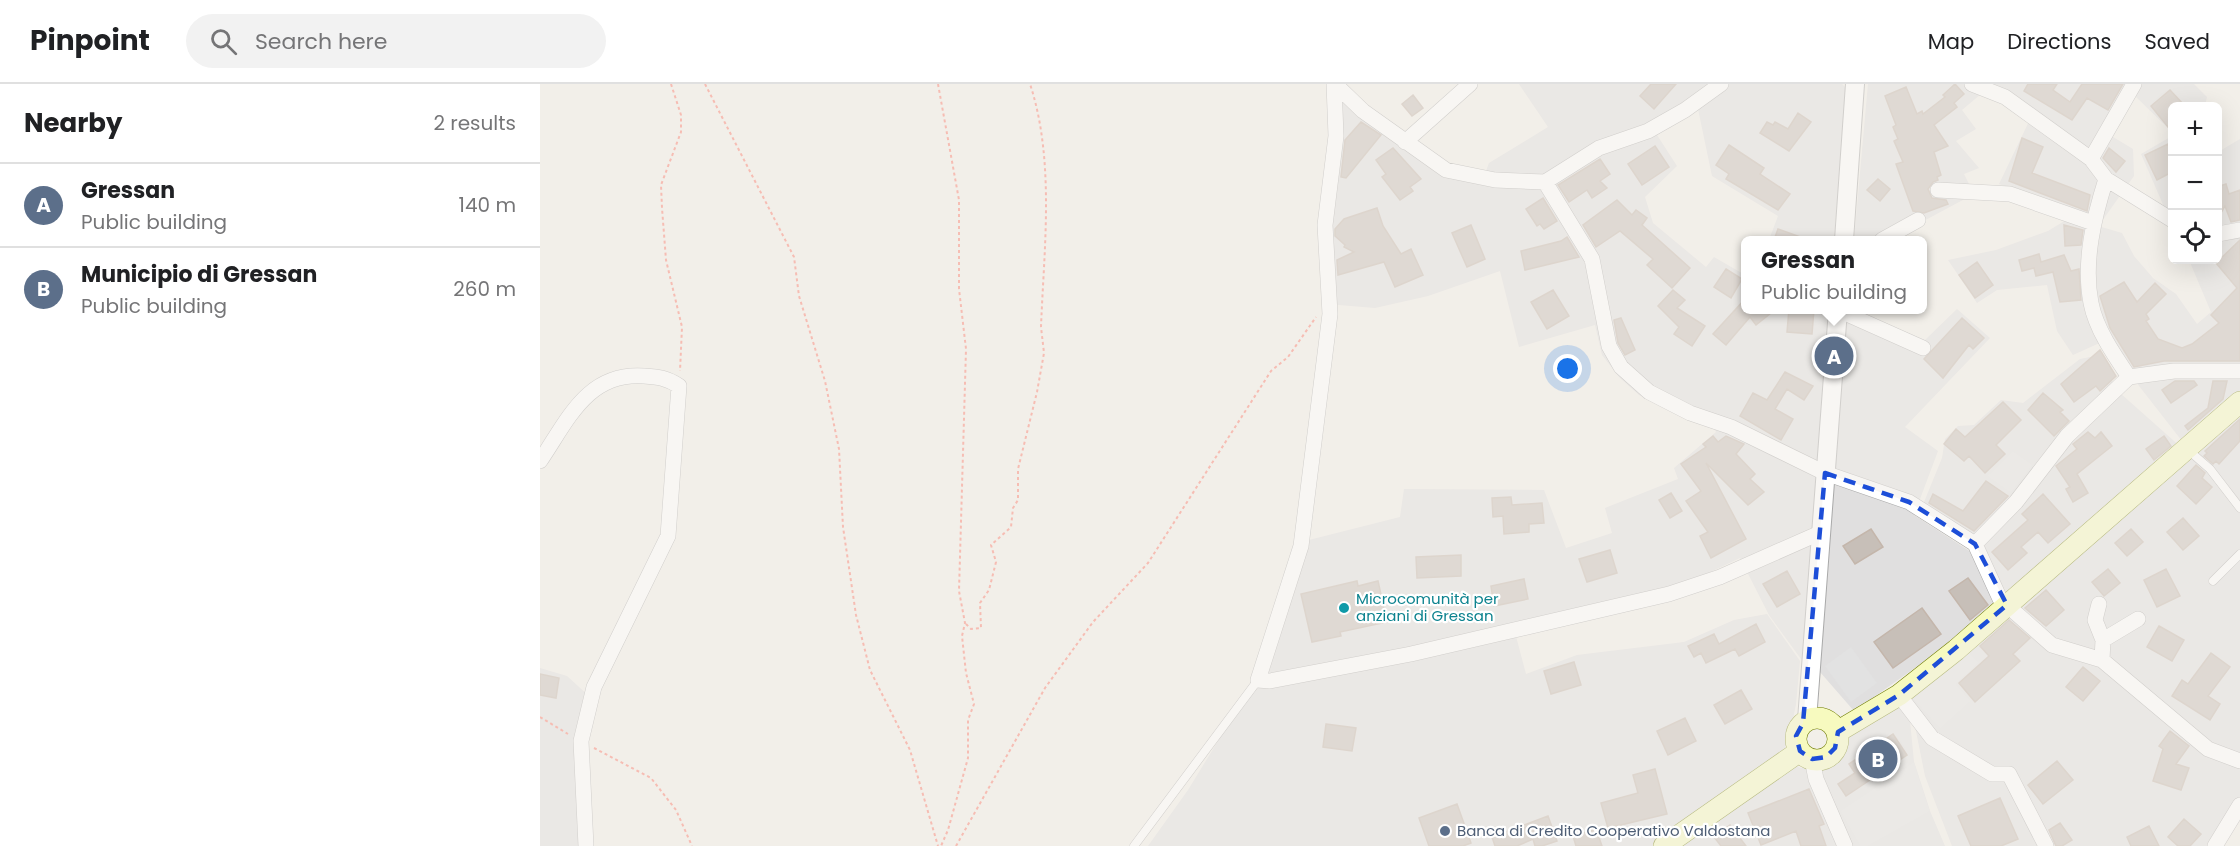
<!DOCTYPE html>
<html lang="en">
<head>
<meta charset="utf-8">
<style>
	:root { --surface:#fff; --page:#f2f2f2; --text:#202124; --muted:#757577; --line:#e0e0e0; --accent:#1a73e8 }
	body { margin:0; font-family:Poppins,sans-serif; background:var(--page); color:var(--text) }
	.controls { position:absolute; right:18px; top:18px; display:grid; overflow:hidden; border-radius:9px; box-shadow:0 6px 24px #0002 }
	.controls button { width:54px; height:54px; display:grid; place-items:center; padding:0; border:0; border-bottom:2px solid var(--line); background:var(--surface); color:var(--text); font:30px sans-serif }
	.you { position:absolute; left:1028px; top:285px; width:21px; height:21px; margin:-15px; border:4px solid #fff; border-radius:50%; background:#1a73e8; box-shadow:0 0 0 9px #1a73e833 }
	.badge { display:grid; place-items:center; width:39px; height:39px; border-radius:50%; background:var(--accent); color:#fff; font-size:20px; font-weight:700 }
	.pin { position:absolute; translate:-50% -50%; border:3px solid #fff; box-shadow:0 2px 6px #0006 }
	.popup { position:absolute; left:1201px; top:152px; width:186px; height:78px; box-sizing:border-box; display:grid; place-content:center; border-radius:9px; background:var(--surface); filter:drop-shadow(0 2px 4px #0005); font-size:20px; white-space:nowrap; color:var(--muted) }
	.popup b { font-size:22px; color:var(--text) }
	.popup::after { content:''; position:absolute; left:50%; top:100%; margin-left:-12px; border:12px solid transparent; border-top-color:var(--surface) }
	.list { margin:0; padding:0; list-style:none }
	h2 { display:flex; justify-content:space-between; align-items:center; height:78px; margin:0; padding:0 24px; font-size:26px }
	h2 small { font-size:20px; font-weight:400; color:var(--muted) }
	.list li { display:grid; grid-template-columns:39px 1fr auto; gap:18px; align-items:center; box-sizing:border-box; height:84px; padding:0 24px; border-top:2px solid var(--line) }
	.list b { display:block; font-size:22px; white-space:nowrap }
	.list p { margin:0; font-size:20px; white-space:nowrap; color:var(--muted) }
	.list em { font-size:20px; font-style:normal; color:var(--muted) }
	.icon { flex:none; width:33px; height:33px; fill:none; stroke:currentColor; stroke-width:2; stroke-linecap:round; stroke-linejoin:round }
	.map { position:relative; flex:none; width:1700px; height:762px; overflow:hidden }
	header { display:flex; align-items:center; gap:36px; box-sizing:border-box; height:84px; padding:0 30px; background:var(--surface); border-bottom:2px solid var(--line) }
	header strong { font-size:28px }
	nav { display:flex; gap:33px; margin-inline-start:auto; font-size:21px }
	.search { width:420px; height:54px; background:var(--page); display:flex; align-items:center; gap:15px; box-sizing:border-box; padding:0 21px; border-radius:33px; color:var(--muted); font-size:22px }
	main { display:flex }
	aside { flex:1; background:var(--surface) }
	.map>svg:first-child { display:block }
	.residential { fill:#e0dfdf }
	.parking { fill:#e2e2e2 }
	.building { fill:#c7bfb8; stroke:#c4b6ab; stroke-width:1.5 }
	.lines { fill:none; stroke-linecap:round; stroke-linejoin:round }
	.service-casing { stroke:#a9a9a9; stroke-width:9 }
	.minor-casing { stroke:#a9a9a9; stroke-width:16 }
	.tertiary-casing { stroke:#a9a9a9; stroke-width:20 }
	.secondary-casing { stroke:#707d05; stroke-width:22 }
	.path { stroke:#fa8072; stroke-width:2; stroke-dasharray:3 3; stroke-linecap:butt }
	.service { stroke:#fff; stroke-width:8 }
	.minor { stroke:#fff; stroke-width:15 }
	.tertiary { stroke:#fff; stroke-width:18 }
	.secondary { stroke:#f7fabf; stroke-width:21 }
	.marked { fill:none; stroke:#1d4ed8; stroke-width:4.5; stroke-dasharray:12 8; stroke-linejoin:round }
	.culture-dot { fill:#0f9aa8; stroke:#fff; stroke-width:2 }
	.service-dot { fill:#5c6f8a; stroke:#fff; stroke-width:2 }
	.labels { text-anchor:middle; stroke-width:4.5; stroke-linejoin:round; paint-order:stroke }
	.culture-label { font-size:15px; fill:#0d838f; stroke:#fff; text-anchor:start }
	.service-label { font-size:15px; fill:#4e5e75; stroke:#fff; text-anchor:start }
</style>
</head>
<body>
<header>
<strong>Pinpoint</strong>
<div class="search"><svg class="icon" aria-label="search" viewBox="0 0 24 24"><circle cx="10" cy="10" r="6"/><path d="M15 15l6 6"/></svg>Search here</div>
<nav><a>Map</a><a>Directions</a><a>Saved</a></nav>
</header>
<main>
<aside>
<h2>Nearby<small>2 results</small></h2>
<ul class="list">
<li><span class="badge" style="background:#5c6f8a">A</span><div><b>Gressan</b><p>Public building</p></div><em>140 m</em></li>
<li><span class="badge" style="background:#5c6f8a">B</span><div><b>Municipio di Gressan</b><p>Public building</p></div><em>260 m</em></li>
</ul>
</aside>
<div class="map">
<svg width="1700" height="762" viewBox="0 0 1700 762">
	<rect width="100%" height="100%" fill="#f2efe9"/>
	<path class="residential" d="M798,0L904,79L946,87L949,79L1008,43L979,0H1302L1306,4L1294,156H1229L1238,132L1172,92L1158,25L1117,51L1137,82L1105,113L1113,139L1166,183L1174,173L1205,191L1206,226H1314L1385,256L1417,225L1450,254L1365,343L1398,367L1374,431L1431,468L1456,520L1389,574L1314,627L1280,588L1261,575L1229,531L1200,474L1143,501L973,541L986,590L1037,571L1144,558L1194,536L1227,530L1260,577L1256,620L1250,650L1242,671L1260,684L1287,682L1299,672L1306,655L1321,641L1333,639L1361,619L1370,637L1374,678L1390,727L1405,762H608L648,706L686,644L715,605L761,458L860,433L864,405L1004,406L1026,464L1072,449L1065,424L1138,395L1134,384L1176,348L1173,343L1099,311L1080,294L1062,271L1055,241L979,263L960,187L888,212L835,224L787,220Z
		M1328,0H1654L1667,13L1665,22H1632V48L1593,10L1568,50L1593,65L1594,92L1562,137L1459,100L1495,25L1472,10L1464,21L1441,10L1422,26L1436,45L1416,57L1439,84L1424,90L1434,110L1378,140L1352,156H1314Z
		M1632,52V141L1601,70Z
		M1700,55V312L1642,357L1564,257L1533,271L1517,247L1507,201L1457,206L1437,219L1408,176L1456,166L1508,147L1526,136L1558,142L1582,149L1594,172L1613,194L1636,210L1657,240L1671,228L1649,176H1678V68Z
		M1555,272L1580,309L1643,365L1466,513L1445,473L1444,457L1382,423L1402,374L1405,355L1418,342L1434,341L1461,316L1483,319L1540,275Z
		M1700,324V737L1684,762H1412L1385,692L1369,612Z
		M0,584L27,592L50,613L42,660L49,762H0Z"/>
	<path class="parking" d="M1473,367L1493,381L1471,409L1447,392Z
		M1311,563L1337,599L1311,618L1285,582Z
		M1427,566L1439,579L1416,600L1431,617L1400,645L1373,615Z
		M1374,678L1390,727L1328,762H1320L1300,727Z"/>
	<path class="building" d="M1111,0H1136L1114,25L1100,12Z
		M1415,0L1424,10L1414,19L1417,23L1394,41L1408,62L1394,68L1401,91L1397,93L1398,96L1393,98L1388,105L1392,114L1406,116L1408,120L1384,129L1373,127L1356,80L1363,78L1354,57L1358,55L1353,43L1356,41L1345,12L1366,3L1377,30L1382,27L1383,30L1405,13L1403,11Z
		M1488,0H1517L1513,6L1530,18L1542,0H1583L1568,26L1547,14L1532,36L1484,7Z
		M1630,6L1645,22H1632V48L1611,22Z
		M873,11L883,24L872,32L862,20Z
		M1258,29L1271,38L1249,67L1220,49L1227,38L1233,41L1235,38L1248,45Z
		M821,38L841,51L806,94L801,93L805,56Z
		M1482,54L1503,63L1492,89L1550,111L1547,127L1469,97Z
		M1628,60L1632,69V88L1617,96L1605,71Z
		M1189,61L1224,84L1220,90L1250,110L1238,126L1186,95L1189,90L1176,81Z
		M1115,62L1129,83L1102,101L1088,80Z
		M853,64L881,95L870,103L873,107L860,116L842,93L846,90L836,76Z
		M1569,64L1585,77L1576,88L1563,74Z
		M1060,75L1070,90L1060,97L1067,104L1052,114L1047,106L1029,118L1018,101Z
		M1338,95L1350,105L1340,117L1327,106Z
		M1686,100L1689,110L1700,106V136L1691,138L1685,122L1677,136V103Z
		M1003,114L1017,137L1004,145L1000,140L997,142L986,125Z
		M1077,116L1092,131L1096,126L1107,134L1102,141L1150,184L1132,204L1107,181L1113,175L1080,147L1056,163L1043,141Z
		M837,124L843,142L861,170L871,165L883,191L855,203L844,178L798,191L797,176L814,168L804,163L805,161L795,152V145L804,135Z
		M931,141L945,175L927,183L912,149Z
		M1524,141L1543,146L1541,161L1525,162Z
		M1238,145L1266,155L1265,156H1234Z
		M1027,153L1039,173L985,186L981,167L1021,157Z
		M1700,156V277H1624L1594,283L1570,244L1560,212L1584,198L1597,218L1615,199L1626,210L1606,230L1609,235L1606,237L1618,255L1642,264L1652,260L1679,239L1671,231L1697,204L1676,179Z
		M1499,170L1501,178L1524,171L1531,187L1539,185L1541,216L1520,218L1513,188L1496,192L1494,184L1482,187L1479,176Z
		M1437,178L1453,201L1435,214L1419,191Z
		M1186,185L1202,195L1191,214L1174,203Z
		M1013,206L1029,232L1007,245L991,218Z
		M1133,206L1145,216L1137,224L1165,242L1152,262L1134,250L1139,243L1118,222Z
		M1206,214V225H1236L1216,241L1210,233L1186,261L1173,250Z
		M1249,225H1274L1272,250L1247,248Z
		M1081,234L1095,266L1085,271L1078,259L1074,236Z
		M1422,234L1444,254L1433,265L1429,261L1403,294L1384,275Z
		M1560,266L1576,292L1560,307L1556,302L1534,318L1521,300Z
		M1245,288L1273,302L1264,316L1247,305L1235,325L1253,335L1241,356L1200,332L1213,309L1227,316Z
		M1635,297H1654L1657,301L1631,319L1622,306Z
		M1673,297H1687L1683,315L1648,346L1645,342L1668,324Z
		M1503,309L1523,326L1520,328L1529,337L1514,352L1488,326Z
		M1463,318L1481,336L1456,361L1465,370L1445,389L1429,372L1424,377L1404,360L1416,345L1425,353Z
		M1700,335V357L1679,380L1676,377L1673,380L1664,372L1667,369L1665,367Z
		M1548,348L1555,354L1561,348L1572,362L1537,390L1548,409L1533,418L1526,405L1530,403L1516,382L1537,365L1533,360Z
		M1173,352L1178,358L1186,352L1204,360L1196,370L1215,390L1210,395L1224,408L1208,421L1166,379L1206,455L1171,474L1160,452L1168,448L1146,417L1161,407L1141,380L1166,363L1163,360Z
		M1624,352L1631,362L1614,376L1606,365Z
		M1656,381L1665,389L1662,394L1672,403L1656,420L1637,402Z
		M1446,397L1468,412L1434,447L1389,419L1393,410L1423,427Z
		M1131,409L1142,427L1130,434L1119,416Z
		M1503,410L1530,440L1508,459L1498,448L1481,463L1487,469L1468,486L1452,468L1488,436L1482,430Z
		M971,413L972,421L1002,419L1004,439L989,440V448L964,450L963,432L953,433L952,414Z
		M1643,434L1659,452L1643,466L1627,448Z
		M1331,445L1343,463L1315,480L1303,462Z
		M1591,445L1603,458L1587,472L1575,459Z
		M1070,466L1077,489L1047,498L1039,475Z
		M921,471V492L877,494L876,473Z
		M1568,485L1580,499L1564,512L1552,498Z
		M1626,485L1640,512L1617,523L1604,496Z
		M1247,487L1260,510L1237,523L1223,500Z
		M1428,494L1448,521L1430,536L1409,507Z
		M984,495L988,515L954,522L951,502Z
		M817,497L818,502L838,497L847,538L800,548L801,552L772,558L761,510Z
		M1506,506L1524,526L1506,542L1485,524Z
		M1382,524L1401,550L1353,584L1334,558Z
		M1469,536L1490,554L1473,570L1480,577L1435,618L1419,599L1449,572L1440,562Z
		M1216,540L1225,558L1199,572L1195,565L1166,579L1161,569L1154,573L1148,562L1174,550L1179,560Z
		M1619,542L1644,556L1632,577L1607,563Z
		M1671,569L1690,583L1668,612L1680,620L1670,636L1632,612L1642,596L1648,600Z
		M1034,578L1041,601L1011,610L1004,587Z
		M1543,583L1560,597L1543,617L1526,603Z
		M0,590L19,594L16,614L0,611Z
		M1201,606L1212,625L1185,640L1174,621Z
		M1145,634L1156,657L1128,671L1117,647Z
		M786,640L816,644L812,667L783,663Z
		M1630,647L1649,662L1636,680L1649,684L1641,706L1613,697L1623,665L1619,662Z
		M1353,650L1367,671L1306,712L1298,700L1315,689L1309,680Z
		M1517,677L1533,696L1503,720L1488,701Z
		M1115,685L1127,730L1068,744L1061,719L1098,709L1093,691Z
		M1269,705L1284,740L1279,742L1286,762H1261L1256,747L1221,761L1208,729Z
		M1460,714L1478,755L1461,762H1431L1418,732Z
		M917,720L931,759L923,762H889L879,734Z
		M1008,732L1017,757L1002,762H995L993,755L977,762H955L952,753Z
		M1644,735L1661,750L1650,762H1638L1628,753Z
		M1520,739L1532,756L1522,762H1516L1509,746Z
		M1190,741L1206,762H1181L1174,753Z
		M1609,742L1619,762H1591L1587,753Z
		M1056,745L1062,762H1036L1033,752Z"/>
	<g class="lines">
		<g class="service-casing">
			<path id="service" d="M1647,365L1670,385L1700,424
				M1673,497L1700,470
				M594,762L718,596"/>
		</g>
		<g class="minor-casing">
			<path id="minor" d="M794,0L796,52L785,141L790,230L761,462L718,596L730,597L871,570L1129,510L1180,493L1282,448
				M795,0L823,27L906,86L955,96L1005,98L1059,64L1108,47L1145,26L1181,0
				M1432,0L1465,13L1551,75L1594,0
				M865,58L930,0
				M1551,75L1566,95L1632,136
				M1566,95C1554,133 1543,178 1551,219C1556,245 1574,271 1589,293L1634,287H1700
				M1005,98L1052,175L1069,262L1081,283L1109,308L1150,329L1191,343L1285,389L1369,418L1435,460L1460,515L1512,561L1562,576L1668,665L1700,677
				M1398,106L1470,110L1553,139
				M1678,150L1700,146
				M1342,156L1378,136
				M1298,226L1383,264
				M0,377C28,336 47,288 104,292C119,293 127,294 139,302L128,452L54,603L41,657L46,762
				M1435,460L1476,418L1527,352L1589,293
				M1559,520L1555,536L1563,556L1562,576
				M1563,556L1598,535
				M1359,611L1392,654L1452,690H1469L1506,762
				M1272,675L1276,695L1305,762
				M1675,762L1700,721"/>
		</g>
		<g class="tertiary-casing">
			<path id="tertiary" d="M1304,156L1315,0
				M1267,636L1298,226"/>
		</g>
		<g class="secondary-casing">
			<path id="secondary" d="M1256 655a21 21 0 1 1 42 0a21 21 0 1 1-42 0Z
				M1297,648L1359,611L1416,566L1700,318
				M1124,762L1260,667"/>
		</g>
		<path class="path" d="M131,0L141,31V48L121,101L122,124L126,176L142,243L140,287
			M165,0L254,173L259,212L285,297L299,365L303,443L316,531L330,586L370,666L398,762
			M398,0L419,116V205L426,265L419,507L425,539L422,552L426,589L434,620L428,636V674L408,746L401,762
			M426,540L431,545L441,544L440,519L449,506L456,478L451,461L471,443L473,424L478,416V385L497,308L504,269L501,243C504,164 515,76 490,0
			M0,633L28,650
			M54,664L111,694L136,726L152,762
			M416,762L505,604L553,538L608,479L731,287L748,273L776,233"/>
		<use href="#service" class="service"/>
		<use href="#minor" class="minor"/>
		<use href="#tertiary" class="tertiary"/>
		<use href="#secondary" class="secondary"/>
	</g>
	<path d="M0 0H1700V762H0ZM1285,389L1369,418L1435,460L1467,521L1359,611L1298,648L1295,664L1286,673L1272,675L1260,667L1256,652L1263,639Z" fill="#f2efe9" fill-opacity=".55" fill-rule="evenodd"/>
	<path class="marked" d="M1285,389L1369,418L1435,460L1467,521L1359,611L1298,648L1295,664L1286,673L1272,675L1260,667L1256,652L1263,639Z"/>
	<circle class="culture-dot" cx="804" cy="524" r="6"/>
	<circle class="service-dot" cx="905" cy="747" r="6"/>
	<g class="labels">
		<g class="culture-label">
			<text x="816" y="520">Microcomunità per<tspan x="816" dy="17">anziani di Gressan</tspan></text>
		</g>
		<g class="service-label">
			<text x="917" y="752">Banca di Credito Cooperativo Valdostana</text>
		</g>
	</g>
</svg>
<div class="controls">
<button>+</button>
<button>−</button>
<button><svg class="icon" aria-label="locate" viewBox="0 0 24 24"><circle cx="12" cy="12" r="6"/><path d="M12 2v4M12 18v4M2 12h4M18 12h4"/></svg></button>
</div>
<div class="you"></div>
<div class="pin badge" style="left:1294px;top:272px;background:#5c6f8a">A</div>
<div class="popup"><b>Gressan</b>Public building</div>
<div class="pin badge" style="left:1338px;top:675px;background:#5c6f8a">B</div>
</div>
</main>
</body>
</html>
